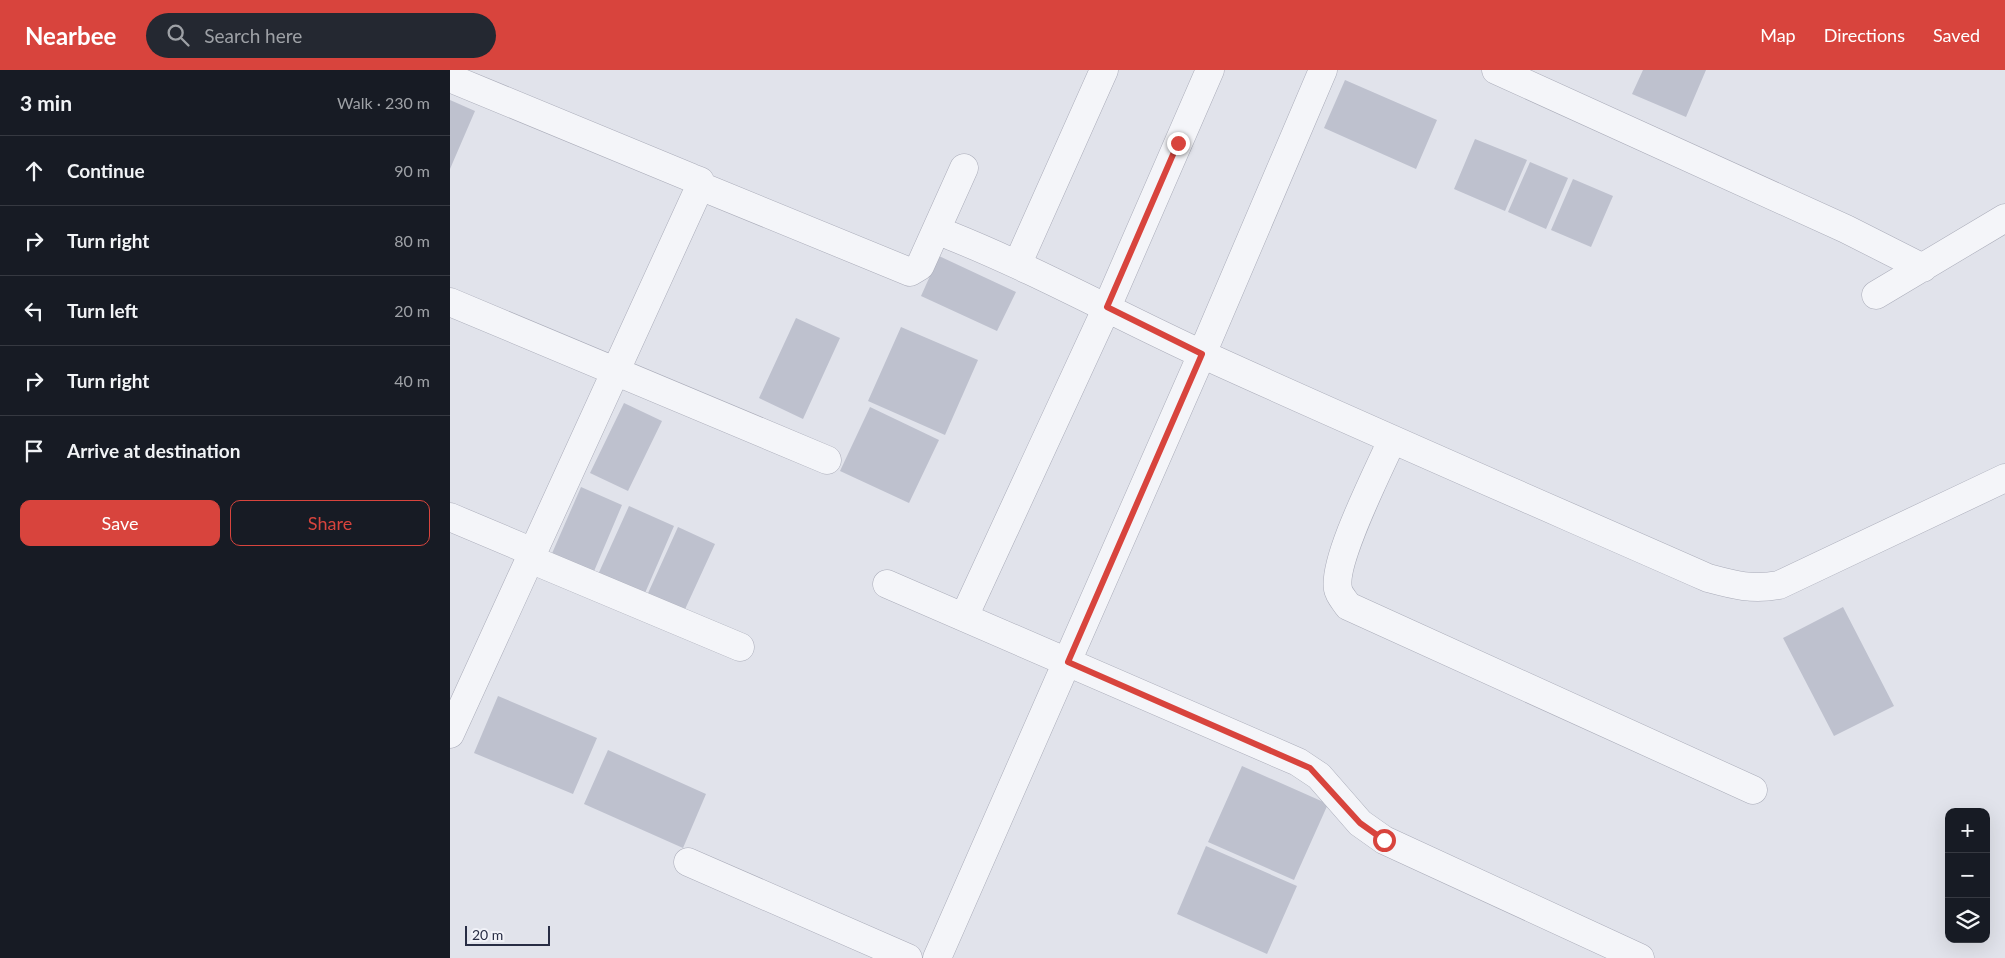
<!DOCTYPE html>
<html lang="en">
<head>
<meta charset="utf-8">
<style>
	:root { --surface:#171b24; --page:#242831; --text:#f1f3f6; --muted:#9ea1a6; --line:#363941; --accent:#d8443d }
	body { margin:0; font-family:Lato,sans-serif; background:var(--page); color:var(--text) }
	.controls { position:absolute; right:15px; bottom:15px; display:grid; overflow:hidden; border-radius:10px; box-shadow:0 5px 20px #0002 }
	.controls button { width:45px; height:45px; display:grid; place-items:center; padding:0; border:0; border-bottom:1px solid var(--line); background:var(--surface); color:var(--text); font:25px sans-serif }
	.scale { position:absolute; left:15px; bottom:12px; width:85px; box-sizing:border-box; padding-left:5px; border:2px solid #282d44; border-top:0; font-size:14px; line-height:18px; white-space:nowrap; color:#282d44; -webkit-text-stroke:4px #f1f2f8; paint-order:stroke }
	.stop { position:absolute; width:15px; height:15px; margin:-11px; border:4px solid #d8443d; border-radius:50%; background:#fff }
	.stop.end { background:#d8443d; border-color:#fff; box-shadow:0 1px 5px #0008 }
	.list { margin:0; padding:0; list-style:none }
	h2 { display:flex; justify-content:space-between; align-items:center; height:65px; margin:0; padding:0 20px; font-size:21px }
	h2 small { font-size:16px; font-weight:400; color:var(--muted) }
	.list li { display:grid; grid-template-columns:32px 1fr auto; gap:15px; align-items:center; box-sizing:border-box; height:70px; padding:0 20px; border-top:1px solid var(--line) }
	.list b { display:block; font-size:19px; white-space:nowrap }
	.list em { font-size:16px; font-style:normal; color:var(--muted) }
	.actions { display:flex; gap:10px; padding:15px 20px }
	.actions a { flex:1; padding:11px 0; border:1px solid var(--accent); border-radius:10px; text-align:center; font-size:18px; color:var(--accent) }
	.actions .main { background:var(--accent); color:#fff }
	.icon { flex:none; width:28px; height:28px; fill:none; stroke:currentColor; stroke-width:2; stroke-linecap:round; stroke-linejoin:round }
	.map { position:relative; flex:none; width:1555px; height:888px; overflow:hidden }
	header { display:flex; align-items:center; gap:30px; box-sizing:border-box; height:70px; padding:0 25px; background:var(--accent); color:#fff }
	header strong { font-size:24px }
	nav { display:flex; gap:28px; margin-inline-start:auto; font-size:18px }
	.search { width:350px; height:45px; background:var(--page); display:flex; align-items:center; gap:12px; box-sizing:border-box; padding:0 18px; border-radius:28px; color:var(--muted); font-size:19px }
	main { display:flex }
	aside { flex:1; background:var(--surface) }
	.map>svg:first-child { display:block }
	.building { fill:#bec1ce }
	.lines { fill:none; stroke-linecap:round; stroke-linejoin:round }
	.minor-casing { stroke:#aaacb9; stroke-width:29 }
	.minor { stroke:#f4f5f9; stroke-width:28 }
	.route { stroke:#d8443d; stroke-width:6 }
</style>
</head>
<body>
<header>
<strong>Nearbee</strong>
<div class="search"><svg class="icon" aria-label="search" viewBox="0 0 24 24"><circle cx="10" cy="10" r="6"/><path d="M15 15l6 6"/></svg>Search here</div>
<nav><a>Map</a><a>Directions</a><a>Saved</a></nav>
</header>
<main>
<aside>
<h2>3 min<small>Walk · 230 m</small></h2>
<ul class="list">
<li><svg class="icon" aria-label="ahead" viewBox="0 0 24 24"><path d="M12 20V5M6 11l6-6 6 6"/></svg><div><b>Continue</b></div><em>90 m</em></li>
<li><svg class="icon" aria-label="right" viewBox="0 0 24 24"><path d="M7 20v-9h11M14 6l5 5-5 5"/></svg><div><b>Turn right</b></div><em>80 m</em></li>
<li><svg class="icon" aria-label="left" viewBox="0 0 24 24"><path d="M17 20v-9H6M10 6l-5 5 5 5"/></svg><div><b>Turn left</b></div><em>20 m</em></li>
<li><svg class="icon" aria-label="right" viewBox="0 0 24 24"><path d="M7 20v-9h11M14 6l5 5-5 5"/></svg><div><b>Turn right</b></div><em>40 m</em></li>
<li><svg class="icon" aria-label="arrive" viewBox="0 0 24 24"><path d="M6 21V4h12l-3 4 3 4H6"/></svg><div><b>Arrive at destination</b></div></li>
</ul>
<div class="actions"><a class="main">Save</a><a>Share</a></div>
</aside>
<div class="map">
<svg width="1555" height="888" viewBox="0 0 1555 888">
	<rect width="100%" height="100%" fill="#e1e3eb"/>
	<path class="building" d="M1193,0H1256L1236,47L1182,24Z
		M895,10L987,50L966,99L874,58Z
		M0,30L25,41L0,99Z
		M1025,69L1077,90L1055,141L1004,119Z
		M1080,92L1118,108L1096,159L1058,142Z
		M1123,109L1163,126L1141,177L1101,160Z
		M489,186L566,222L547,261L471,226Z
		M346,248L390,268L353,349L309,328Z
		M451,257L528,290L495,365L418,331Z
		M174,333L212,351L178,421L140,403Z
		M420,337L489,370L459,433L390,401Z
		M131,417L172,435L142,506L100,488Z
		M179,436L224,456L192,530L146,509Z
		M228,457L265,474L231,548L194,532Z
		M1393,537L1444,636L1384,666L1333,568Z
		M48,626L147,668L123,724L24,683Z
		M158,680L256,724L233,778L134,734Z
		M792,696L878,734L844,810L758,772Z
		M756,776L847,816L817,884L727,844Z"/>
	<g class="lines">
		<g class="minor-casing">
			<path id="minor" d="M1046,0L1396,159L1473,198
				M0,8L242,108L250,111L251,114L0,664
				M250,116L460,202L470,196L514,98
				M501,166C588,201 669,246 754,285C921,361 1090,434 1258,508C1284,515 1302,520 1329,515L1555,408
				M568,193L654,0
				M1426,225L1555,148
				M0,232L377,390
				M942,370C929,400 882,491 888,519C889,525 895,531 898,536L1303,720
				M0,447L83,482
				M80,489L290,577
				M437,514L848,692L869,706L910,753L934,770L1190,888
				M514,547L657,237L760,0
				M238,792L458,888
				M487,888L752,284L873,0"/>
		</g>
		<use href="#minor" class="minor"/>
	</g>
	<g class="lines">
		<path class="route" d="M728,73L657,237L752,284L618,592L860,698L910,753L934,770"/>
	</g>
</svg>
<div class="controls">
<button>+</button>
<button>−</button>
<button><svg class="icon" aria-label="layers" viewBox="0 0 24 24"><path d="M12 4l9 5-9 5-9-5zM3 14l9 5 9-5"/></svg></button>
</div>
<div class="scale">20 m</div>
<div class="stop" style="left:934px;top:770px"></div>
<div class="stop end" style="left:728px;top:73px"></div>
</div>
</main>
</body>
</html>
